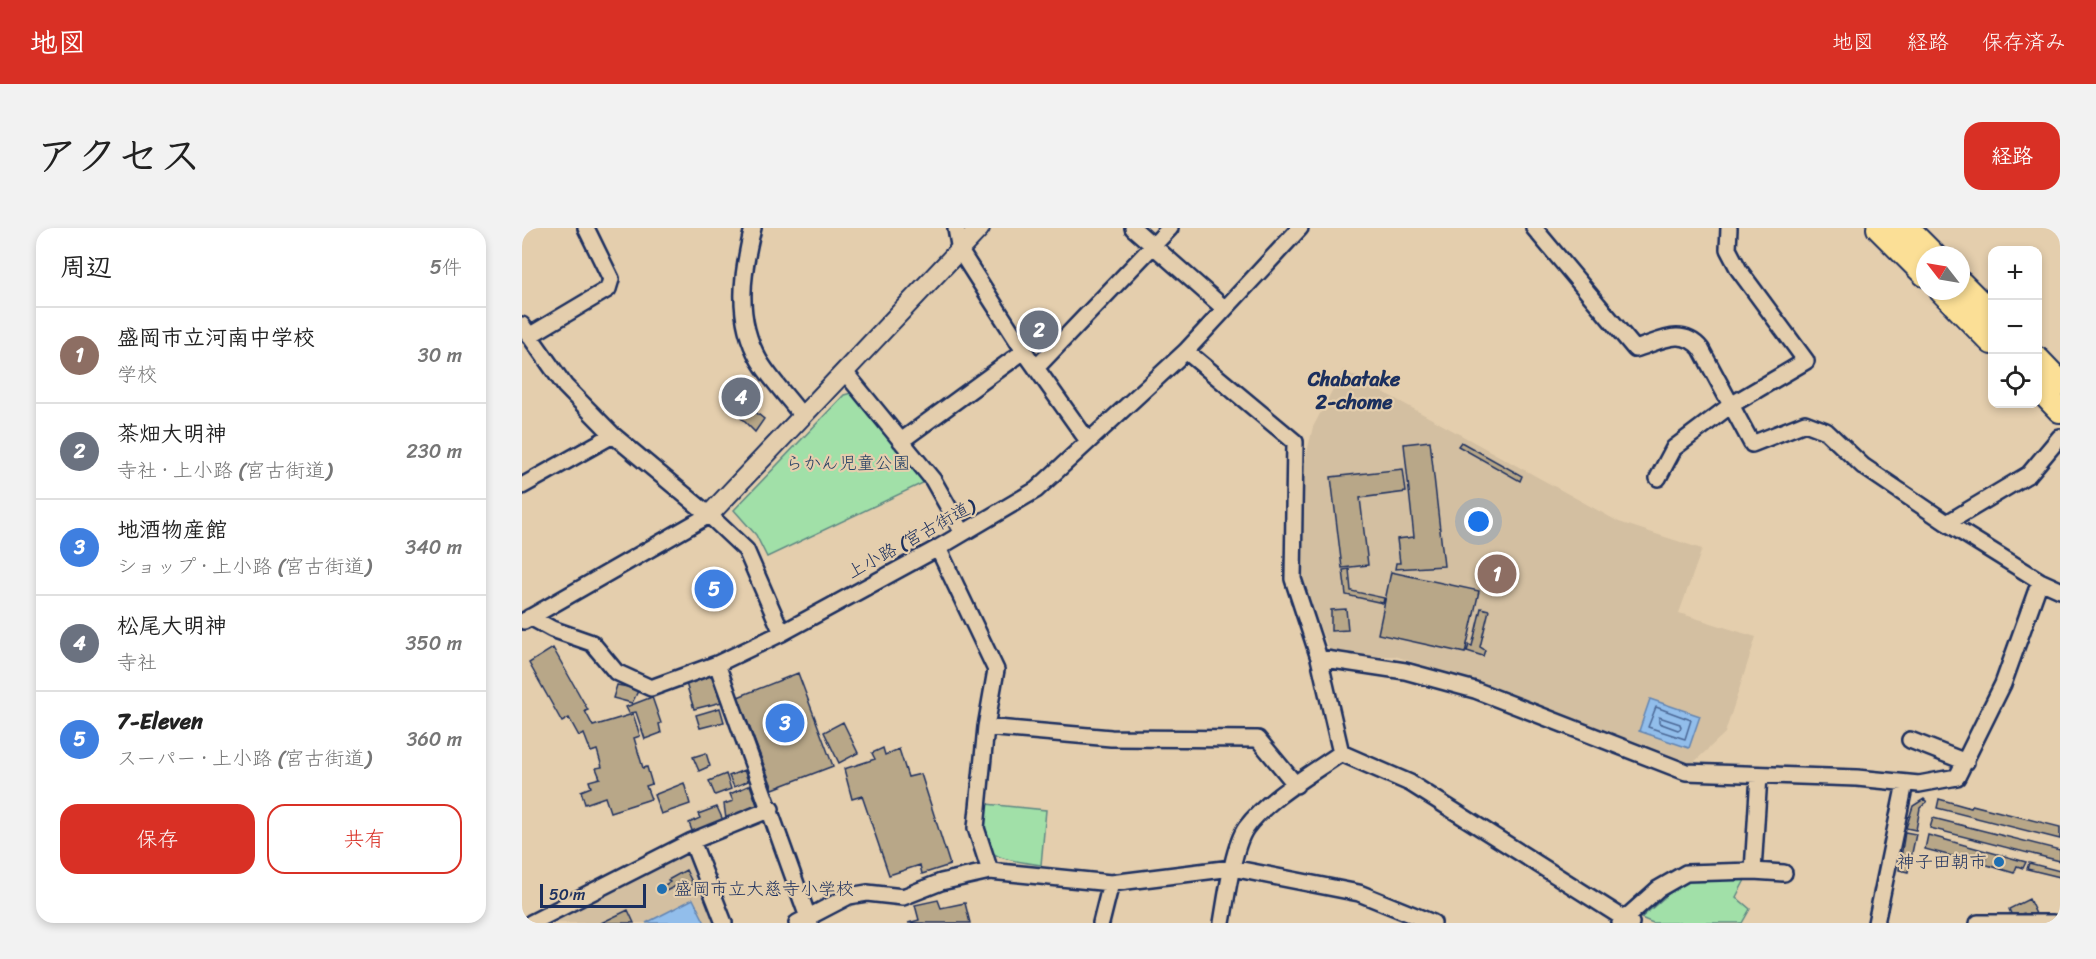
<!DOCTYPE html>
<html lang="ja">
<head>
<meta charset="utf-8">
<style>
	:root { --surface:#fff; --page:#f2f2f2; --text:#222; --muted:#767676; --line:#e0e0e0; --accent:#d93025 }
	body { margin:0; font-family:Sriracha,"Klee One",sans-serif; background:var(--page); color:var(--text) }
	.controls { position:absolute; right:18px; top:18px; display:grid; overflow:hidden; border-radius:12px; box-shadow:0 3px 9px #0003 }
	.controls button { width:54px; height:54px; display:grid; place-items:center; padding:0; border:0; border-bottom:2px solid var(--line); background:var(--surface); color:var(--text); font:30px sans-serif }
	.compass { position:absolute; left:1394px; top:18px; width:54px; height:54px; border-radius:50%; background:var(--surface); box-shadow:0 3px 9px #0003; rotate:301deg }
	.scale { position:absolute; left:18px; bottom:15px; width:106px; box-sizing:border-box; padding-left:6px; border:3px solid #1b2f5e; border-top:0; font-size:16px; line-height:21px; white-space:nowrap; color:#1b2f5e; -webkit-text-stroke:4px #e4cead; paint-order:stroke }
	.you { position:absolute; left:957px; top:294px; width:21px; height:21px; margin:-15px; border:4px solid #fff; border-radius:50%; background:#1a73e8; box-shadow:0 0 0 9px #1a73e833 }
	.badge { display:grid; place-items:center; width:39px; height:39px; border-radius:50%; background:var(--accent); color:#fff; font-size:20px; font-weight:700 }
	.pin { position:absolute; translate:-50% -50%; border:3px solid #fff; box-shadow:0 2px 6px #0006 }
	.list { margin:0; padding:0; list-style:none }
	h2 { display:flex; justify-content:space-between; align-items:center; height:78px; margin:0; padding:0 24px; font-size:26px }
	h2 small { font-size:20px; font-weight:400; color:var(--muted) }
	.list li { display:grid; grid-template-columns:39px 1fr auto; gap:18px; align-items:center; box-sizing:border-box; height:96px; padding:0 24px; border-top:2px solid var(--line) }
	.list b { display:block; font-size:22px; white-space:nowrap }
	.list p { margin:0; font-size:20px; white-space:nowrap; color:var(--muted) }
	.list em { font-size:20px; font-style:normal; color:var(--muted) }
	.actions { display:flex; gap:12px; padding:18px 24px }
	.actions a { flex:1; padding:14px 0; border:2px solid var(--accent); border-radius:18px; text-align:center; font-size:21px; color:var(--accent) }
	.actions .main { background:var(--accent); color:#fff }
	.icon { flex:none; width:33px; height:33px; fill:none; stroke:currentColor; stroke-width:2; stroke-linecap:round; stroke-linejoin:round }
	.map { position:relative; flex:none; width:1538px; height:695px; overflow:hidden; border-radius:18px }
	header { display:flex; align-items:center; gap:36px; box-sizing:border-box; height:84px; padding:0 30px; background:var(--accent); color:#fff }
	header strong { font-size:28px }
	nav { display:flex; gap:33px; margin-inline-start:auto; font-size:21px }
	.intro { display:flex; align-items:center; justify-content:space-between; box-sizing:border-box; height:144px; padding:0 36px }
	h1 { margin:0; font-size:42px }
	.button { padding:15px 27px; border-radius:18px; background:var(--accent); color:#fff; font-size:21px; font-weight:700 }
	main { display:flex; gap:36px; padding:0 36px }
	aside { flex:1; background:var(--surface); border-radius:18px; box-shadow:0 3px 9px #0003 }
	.map>svg:first-child { display:block }
	.built { fill:#d3bfa1 }
	.green { fill:#a1e0a8; stroke:#5e8883; stroke-width:1.5 }
	.water { fill:#92beeb; stroke:#6285b3; stroke-width:1.5 }
	.lines { fill:none; stroke-linecap:round; stroke-linejoin:round }
	.shore { stroke:#4b6896; stroke-width:1.5 }
	.building { fill:#b8a788; stroke:#1b2f5e; stroke-width:1.5 }
	.minor-casing { stroke:#1b2f5e; stroke-width:20 }
	.tertiary-casing { stroke:#1b2f5e; stroke-width:22 }
	.trunk-casing { stroke:#1b2f5e; stroke-width:28 }
	.minor { stroke:#e4cead; stroke-width:15 }
	.tertiary { stroke:#e4cead; stroke-width:18 }
	.trunk { stroke:#fbdf96; stroke-width:24 }
	.poi-dot { fill:#1f6fb2; stroke:#e4cead; stroke-width:2 }
	.labels { text-anchor:middle; stroke-width:4.5; stroke-linejoin:round; paint-order:stroke }
	.park-label { font-size:18px; fill:#284165; stroke:#e4cead }
	.street-label { font-size:18px; fill:#1b2f5e; stroke:#e4cead }
	.poi-label { font-size:18px; fill:#1b2f5e; stroke:#e4cead; text-anchor:end }
	.neighbourhood-label { font-size:20px; font-weight:bold; fill:#1b2f5e; stroke:#e4cead }
</style>
</head>
<body>
<header>
<strong>地図</strong>
<nav><a>地図</a><a>経路</a><a>保存済み</a></nav>
</header>
<div class="intro"><h1>アクセス</h1><a class="button">経路</a></div>
<main>
<aside>
<h2>周辺<small>5件</small></h2>
<ul class="list">
<li><span class="badge" style="background:#8d6e63">1</span><div><b>盛岡市立河南中学校</b><p>学校</p></div><em>30 m</em></li>
<li><span class="badge" style="background:#6b7280">2</span><div><b>茶畑大明神</b><p>寺社 · 上小路 (宮古街道)</p></div><em>230 m</em></li>
<li><span class="badge" style="background:#3f7fe0">3</span><div><b>地酒物産館</b><p>ショップ · 上小路 (宮古街道)</p></div><em>340 m</em></li>
<li><span class="badge" style="background:#6b7280">4</span><div><b>松尾大明神</b><p>寺社</p></div><em>350 m</em></li>
<li><span class="badge" style="background:#3f7fe0">5</span><div><b>7-Eleven</b><p>スーパー · 上小路 (宮古街道)</p></div><em>360 m</em></li>
</ul>
<div class="actions"><a class="main">保存</a><a>共有</a></div>
</aside>
<div class="map">
<svg width="1538" height="695" viewBox="0 0 1538 695">
	<rect width="100%" height="100%" fill="#e4cead"/>
	<filter id="ink" filterUnits="userSpaceOnUse"><feTurbulence type="fractalNoise" baseFrequency=".0167" numOctaves="2"/><feDisplacementMap in="SourceGraphic" scale="12" xChannelSelector="R" yChannelSelector="G"/><feConvolveMatrix kernelMatrix="1 2 1 2 8 2 1 2 1" color-interpolation-filters="sRGB"/></filter>
	<g filter="url(#ink)">
		<path class="built" d="M821,142L1097,294L1180,321L1157,385L1234,409L1203,505L1169,537L943,451L873,428H810L780,356V245L791,199Z
			M162,627L172,632L194,695H31Z"/>
		<path class="green" d="M333,164L405,253L245,329L234,307L212,282L322,167Z
			M464,576L524,582L519,637C470,629 457,632 464,576Z
			M1224,650L1214,669L1228,681L1220,695H1131L1119,690L1152,661L1168,653Z"/>
		<path class="water" d="M1128,471L1178,488L1167,520L1117,503Z
			M171,671L183,695H124Z"/>
		<g class="lines">
			<path class="shore" d="M1134,479L1169,492L1163,511L1126,499Z
				M1137,489L1158,496L1159,500L1156,502L1137,495Z"/>
		</g>
		<path class="building" d="M230,158L233,161L225,168L229,171L220,179L216,176L214,178L209,174L213,170L210,167L218,159L223,164Z
			M226,178L242,191L233,204L217,188Z
			M908,213L922,338L873,341L874,335H878L875,311L892,309L882,216Z
			M939,214L1000,248L998,253L936,218Z
			M881,241L884,264L838,270L846,337L820,340L809,249Z
			M827,341L829,363L862,370L861,375L824,367L821,342Z
			M869,344L957,363L943,425L856,406Z
			M959,380L967,382L958,419L963,422L961,428L945,423L947,417L950,418Z
			M824,381L826,402L809,403V382Z
			M31,420L66,482L63,483L71,498L111,486L118,508L112,510L121,540L125,539L130,556L124,558L129,571L88,584L83,569L63,576L59,563L69,559L67,553L78,550L74,540L80,539L75,522L69,524L62,506L57,508L47,490L40,494L7,435Z
			M190,443L200,474L172,481L163,452Z
			M276,445L311,538L251,561L216,469Z
			M95,457L117,461L110,475L91,470Z
			M130,469L139,495L137,496L139,505L123,511L114,484L107,485L104,479Z
			M198,480L202,494L178,500L174,487Z
			M321,494L336,525L317,535L302,504Z
			M361,520L363,527L377,521L386,549L399,546L428,637L400,646L398,637L367,647L340,568L330,571L322,541L353,531L350,525Z
			M184,525L188,538L177,543L171,529Z
			M222,542L226,553L212,559L207,548Z
			M204,546L209,561L193,567L187,553Z
			M162,555L168,576L139,586L132,567Z
			M228,557L235,577L204,591L202,576L211,573L208,566Z
			M1402,571L1405,574L1398,580L1394,602L1384,600L1391,578Z
			M1417,571L1449,580L1450,577L1538,599V611L1415,580Z
			M195,579L201,592L171,605L167,595L178,590L176,586Z
			M1411,590L1538,622V633L1408,600Z
			M1383,604L1394,606L1386,644L1377,642Z
			M1406,607L1504,634L1501,640L1495,638L1492,645L1462,636L1464,631L1443,625L1441,631L1403,621Z
			M1507,635L1538,643V649L1505,641Z
			M164,642L171,656L164,660L160,655L142,664L139,659L148,654L146,652Z
			M1507,671L1514,686L1504,688L1502,685L1490,688L1487,681Z
			M416,672L419,680L443,675L448,695H386L397,692L393,677Z
			M106,682L112,695H79Z"/>
		<g class="lines">
			<g class="minor-casing">
				<path id="minor" d="M231,0C220,45 213,90 237,132C248,151 266,169 280,188
					M434,0L438,23L502,123L566,213
					M611,0L703,81
					M1012,0L1113,121C1137,114 1160,98 1179,121L1230,216L1283,195L1304,203L1341,238L1425,295L1518,353L1538,362
					M0,97L43,158L91,207L187,287L224,322L260,405
					M7,108L86,61L89,51L64,0
					M664,123L773,214L771,351L797,430L819,525
					M514,140L648,0
					M322,143L411,252L441,305
					M379,213L502,123
					M1136,250L1152,220L1209,177L1284,133L1217,42L1206,21L1207,0
					M0,258L91,207
					M1425,295L1507,246L1538,209
					M416,320L474,442L464,499L454,600L468,643L589,655L710,640L837,665L911,695
					M8,389L30,401L70,415L94,444L129,460L195,436L260,405L416,320L514,262L664,123L778,0
					M2,393L187,287
					M797,430L883,443L953,462L1164,544L1335,550L1397,556L1435,549L1481,456L1518,353
					M195,436L288,695
					M464,499L589,510L736,511L774,557
					M1388,512L1444,534
					M819,525L888,555L1109,695
					M170,613L202,695
					M1231,643L1262,645
					M9,695L170,613L249,581
					M275,695L327,668L345,665L381,669L419,654L468,643
					M579,695L589,655
					M700,695C704,672 711,618 724,600C745,571 789,546 819,525
					M1098,695L1136,661L1164,645L1231,643L1237,547
					M1354,695L1383,555
					M1456,695H1531"/>
			</g>
			<g class="tertiary-casing">
				<path id="tertiary" d="M187,287L458,0"/>
			</g>
			<g class="trunk-casing">
				<path id="trunk" d="M1357,0L1403,46
					M1384,0L1411,27
					M1439,56L1470,87
					M1420,63L1470,114
					M1516,132L1538,155
					M1516,159L1538,182"/>
			</g>
			<use href="#minor" class="minor"/>
			<use href="#tertiary" class="tertiary"/>
			<use href="#trunk" class="trunk"/>
		</g>
	</g>
	<g class="poi-dot">
		<circle cx="1477" cy="634" r="6"/>
		<circle cx="140" cy="661" r="6"/>
	</g>
	<g class="labels">
		<g class="park-label">
			<text x="326" y="241">らかん児童公園</text>
		</g>
		<g class="street-label">
			<text transform="translate(389 311) rotate(-29)" y="6">上小路 (宮古街道)</text>
		</g>
		<g class="poi-label">
			<text x="1465" y="640">神子田朝市</text>
			<text x="152" y="667" text-anchor="start">盛岡市立大慈寺小学校</text>
		</g>
		<g class="neighbourhood-label">
			<text x="832" y="158">Chabatake<tspan x="832" dy="23">2-chome</tspan></text>
		</g>
	</g>
</svg>
<div class="controls">
<button>+</button>
<button>−</button>
<button><svg class="icon" aria-label="locate" viewBox="0 0 24 24"><circle cx="12" cy="12" r="6"/><path d="M12 2v4M12 18v4M2 12h4M18 12h4"/></svg></button>
</div>
<svg class="compass" viewBox="-18 -18 36 36"><path d="M0-13l5 13h-10z" fill="#e53935"/><path d="M0 13l5-13h-10z" fill="#767676"/></svg>
<div class="scale">50 m</div>
<div class="you"></div>
<div class="pin badge" style="left:975px;top:346px;background:#8d6e63">1</div>
<div class="pin badge" style="left:517px;top:102px;background:#6b7280">2</div>
<div class="pin badge" style="left:263px;top:495px;background:#3f7fe0">3</div>
<div class="pin badge" style="left:219px;top:169px;background:#6b7280">4</div>
<div class="pin badge" style="left:192px;top:361px;background:#3f7fe0">5</div>
</div>
</main>
</body>
</html>
